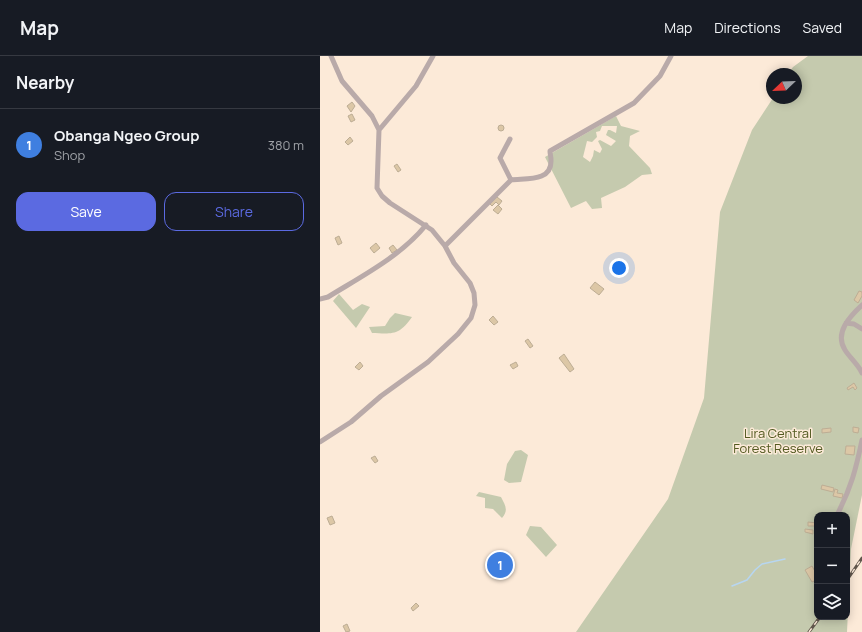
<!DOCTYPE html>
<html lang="en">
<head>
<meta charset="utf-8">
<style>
	:root { --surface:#171b24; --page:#20242c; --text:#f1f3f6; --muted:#9ea1a6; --line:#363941; --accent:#5b6ae1 }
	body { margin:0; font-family:Manrope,sans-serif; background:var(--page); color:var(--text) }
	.controls { position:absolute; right:12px; bottom:12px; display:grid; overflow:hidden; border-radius:8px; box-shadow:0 2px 10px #0003 }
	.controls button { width:36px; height:36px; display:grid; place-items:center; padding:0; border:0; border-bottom:1px solid var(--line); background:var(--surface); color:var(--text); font:20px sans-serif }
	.compass { position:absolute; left:446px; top:12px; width:36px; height:36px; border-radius:50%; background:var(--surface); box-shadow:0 2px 10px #0003; rotate:247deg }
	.you { position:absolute; left:299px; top:212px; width:14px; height:14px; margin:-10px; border:3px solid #fff; border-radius:50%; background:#1a73e8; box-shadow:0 0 0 6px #1a73e833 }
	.badge { display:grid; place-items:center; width:26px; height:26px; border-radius:50%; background:var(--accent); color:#fff; font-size:13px; font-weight:700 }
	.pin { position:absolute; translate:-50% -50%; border:2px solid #fff; box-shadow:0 1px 4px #0006 }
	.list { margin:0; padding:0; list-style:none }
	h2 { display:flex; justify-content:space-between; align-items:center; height:52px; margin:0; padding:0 16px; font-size:17px }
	h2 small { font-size:13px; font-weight:400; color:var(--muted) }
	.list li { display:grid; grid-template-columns:26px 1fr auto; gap:12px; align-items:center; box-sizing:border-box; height:72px; padding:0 16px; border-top:1px solid var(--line) }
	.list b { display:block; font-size:15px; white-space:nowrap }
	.list p { margin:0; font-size:13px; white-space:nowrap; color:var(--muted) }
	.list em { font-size:13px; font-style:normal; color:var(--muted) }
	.actions { display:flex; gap:8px; padding:12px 16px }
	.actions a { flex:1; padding:9px 0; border:1px solid var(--accent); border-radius:12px; text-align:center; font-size:14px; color:var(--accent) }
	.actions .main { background:var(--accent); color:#fff }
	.icon { flex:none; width:22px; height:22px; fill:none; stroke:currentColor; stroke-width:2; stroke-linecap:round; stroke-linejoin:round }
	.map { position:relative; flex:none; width:542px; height:576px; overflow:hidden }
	header { display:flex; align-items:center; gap:24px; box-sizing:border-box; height:56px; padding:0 20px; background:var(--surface); border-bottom:1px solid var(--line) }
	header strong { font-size:19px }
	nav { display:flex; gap:22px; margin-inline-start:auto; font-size:14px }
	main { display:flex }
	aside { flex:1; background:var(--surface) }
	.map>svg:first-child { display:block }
	.green { fill:#c5caae; fill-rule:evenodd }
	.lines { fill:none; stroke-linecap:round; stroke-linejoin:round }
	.stream { stroke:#b7d6f1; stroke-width:1.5 }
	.building { fill:#dcc7a6; stroke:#bdad94 }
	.minor { stroke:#b9aaa9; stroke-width:5 }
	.rail-casing { stroke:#61564c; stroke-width:3 }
	.rail { stroke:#fcead8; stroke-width:1.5; stroke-dasharray:4.5; stroke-linecap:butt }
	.labels { text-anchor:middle; stroke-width:3; stroke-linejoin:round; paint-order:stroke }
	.park-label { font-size:13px; fill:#525920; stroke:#fcead8 }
</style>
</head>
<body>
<header>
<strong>Map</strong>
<nav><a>Map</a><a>Directions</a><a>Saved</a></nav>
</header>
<main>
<aside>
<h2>Nearby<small></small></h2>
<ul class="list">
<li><span class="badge" style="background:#3f7fe0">1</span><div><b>Obanga Ngeo Group</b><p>Shop</p></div><em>380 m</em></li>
</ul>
<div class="actions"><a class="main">Save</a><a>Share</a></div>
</aside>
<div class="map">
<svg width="542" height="576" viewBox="0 0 542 576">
	<rect width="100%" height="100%" fill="#fcead8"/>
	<path class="green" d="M488,0H542V439L531,493L527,576H256L348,443L384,342L400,156L432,74L453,42H476V18H468L473,11ZM497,459H527V561H497Z
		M296,60L301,70L320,75L310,80L309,90L330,112L332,118L322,119L305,131L281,142L282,152L272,153L266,145L251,152L225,101ZM282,70H297L296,77L290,74H288L286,79L296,85L291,90L280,84L278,85L282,93L280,97L274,94L273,100L270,106L263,101L267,85L272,86L277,81L276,76L280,75Z
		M19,238L33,254L42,248L50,251L36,272L13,245Z
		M75,257L92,261C79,279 74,278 52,277L49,271L65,270L70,262Z
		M201,394L208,399L201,426L189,427L184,424L187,408L195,395Z
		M159,436L181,441C185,449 189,454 182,462L173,453L165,452V442L156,440Z
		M210,470L221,471L237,489L226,501L206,479Z"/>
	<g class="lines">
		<path class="stream" d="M412,530L427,524L435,514L442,508L465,503"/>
	</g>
	<path class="building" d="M32,46L35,50L31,56L27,50Z
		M32,58L35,64L31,66L28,60Z
		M178 72a3 3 0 1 1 6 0a3 3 0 1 1-6 0Z
		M30,81L33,85L28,89L25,86Z
		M77,108L81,114L78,116L74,110Z
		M177,141L182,145L179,149L176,146L172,150L170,148Z
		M178,149L182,153L178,158L173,154Z
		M19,180L22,187L18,189L15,182Z
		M56,187L60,192L54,197L50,192Z
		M73,189L77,194L72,197L69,192Z
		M275,226L284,233L279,239L270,232Z
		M539,235L542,236V240L538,247L534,244Z
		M173,260L178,266L174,269L169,264Z
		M208,283L213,290L210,292L205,285Z
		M244,298L254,313L250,316L239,302Z
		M40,306L43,310L39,314L35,311Z
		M196,306L198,310L193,313L190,309Z
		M534,327L537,332L535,334L533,331L528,334L527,332Z
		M533,371L539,372L538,377L533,376Z
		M511,372V376L502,377V373Z
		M526,390H535L534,399L525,398Z
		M55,400L58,405L55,407L51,402Z
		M502,429L514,432L513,436L501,433Z
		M515,433L518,434L517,437L523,438L522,442L513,440Z
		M12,460L15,467L10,469L7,462Z
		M488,466L497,467V470H488Z
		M485,473L493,474V478L485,476Z
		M492,510L497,519V524L492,526L485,514Z
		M96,547L99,550L93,555L91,552Z
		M27,568L30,575L26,576L23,570Z"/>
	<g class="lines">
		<path class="minor" d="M11,0L22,25L52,60L59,74
			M190,83L180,102L191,124
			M125,190L191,124C206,122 232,126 231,104C231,100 230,98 230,95L314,47L340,20L351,0
			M0,243L8,241C42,220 81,200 106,169
			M542,249C530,260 514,277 525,294C530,302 538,308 542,317
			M526,267L534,268L542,273
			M0,386L31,366L61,340L108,306L138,278L151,262L155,249L154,237L150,227L134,207L125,190L112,174L70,147L62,140L57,132L59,74L96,30L113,0
			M517,459C531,432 536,413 542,384"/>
		<g class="rail-casing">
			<path id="rail" d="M527,524L542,502
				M489,576L500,561"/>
		</g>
		<use href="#rail" class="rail"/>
	</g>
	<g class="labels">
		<g class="park-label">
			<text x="458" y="382">Lira Central<tspan x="458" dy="15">Forest Reserve</tspan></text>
		</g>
	</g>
</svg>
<div class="controls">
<button>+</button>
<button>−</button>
<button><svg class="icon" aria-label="layers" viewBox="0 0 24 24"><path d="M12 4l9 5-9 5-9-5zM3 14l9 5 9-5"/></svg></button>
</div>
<svg class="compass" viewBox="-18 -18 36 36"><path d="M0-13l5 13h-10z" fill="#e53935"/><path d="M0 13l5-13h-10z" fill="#9ea1a6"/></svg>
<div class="you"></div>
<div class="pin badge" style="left:180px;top:509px;background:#3f7fe0">1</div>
</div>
</main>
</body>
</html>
